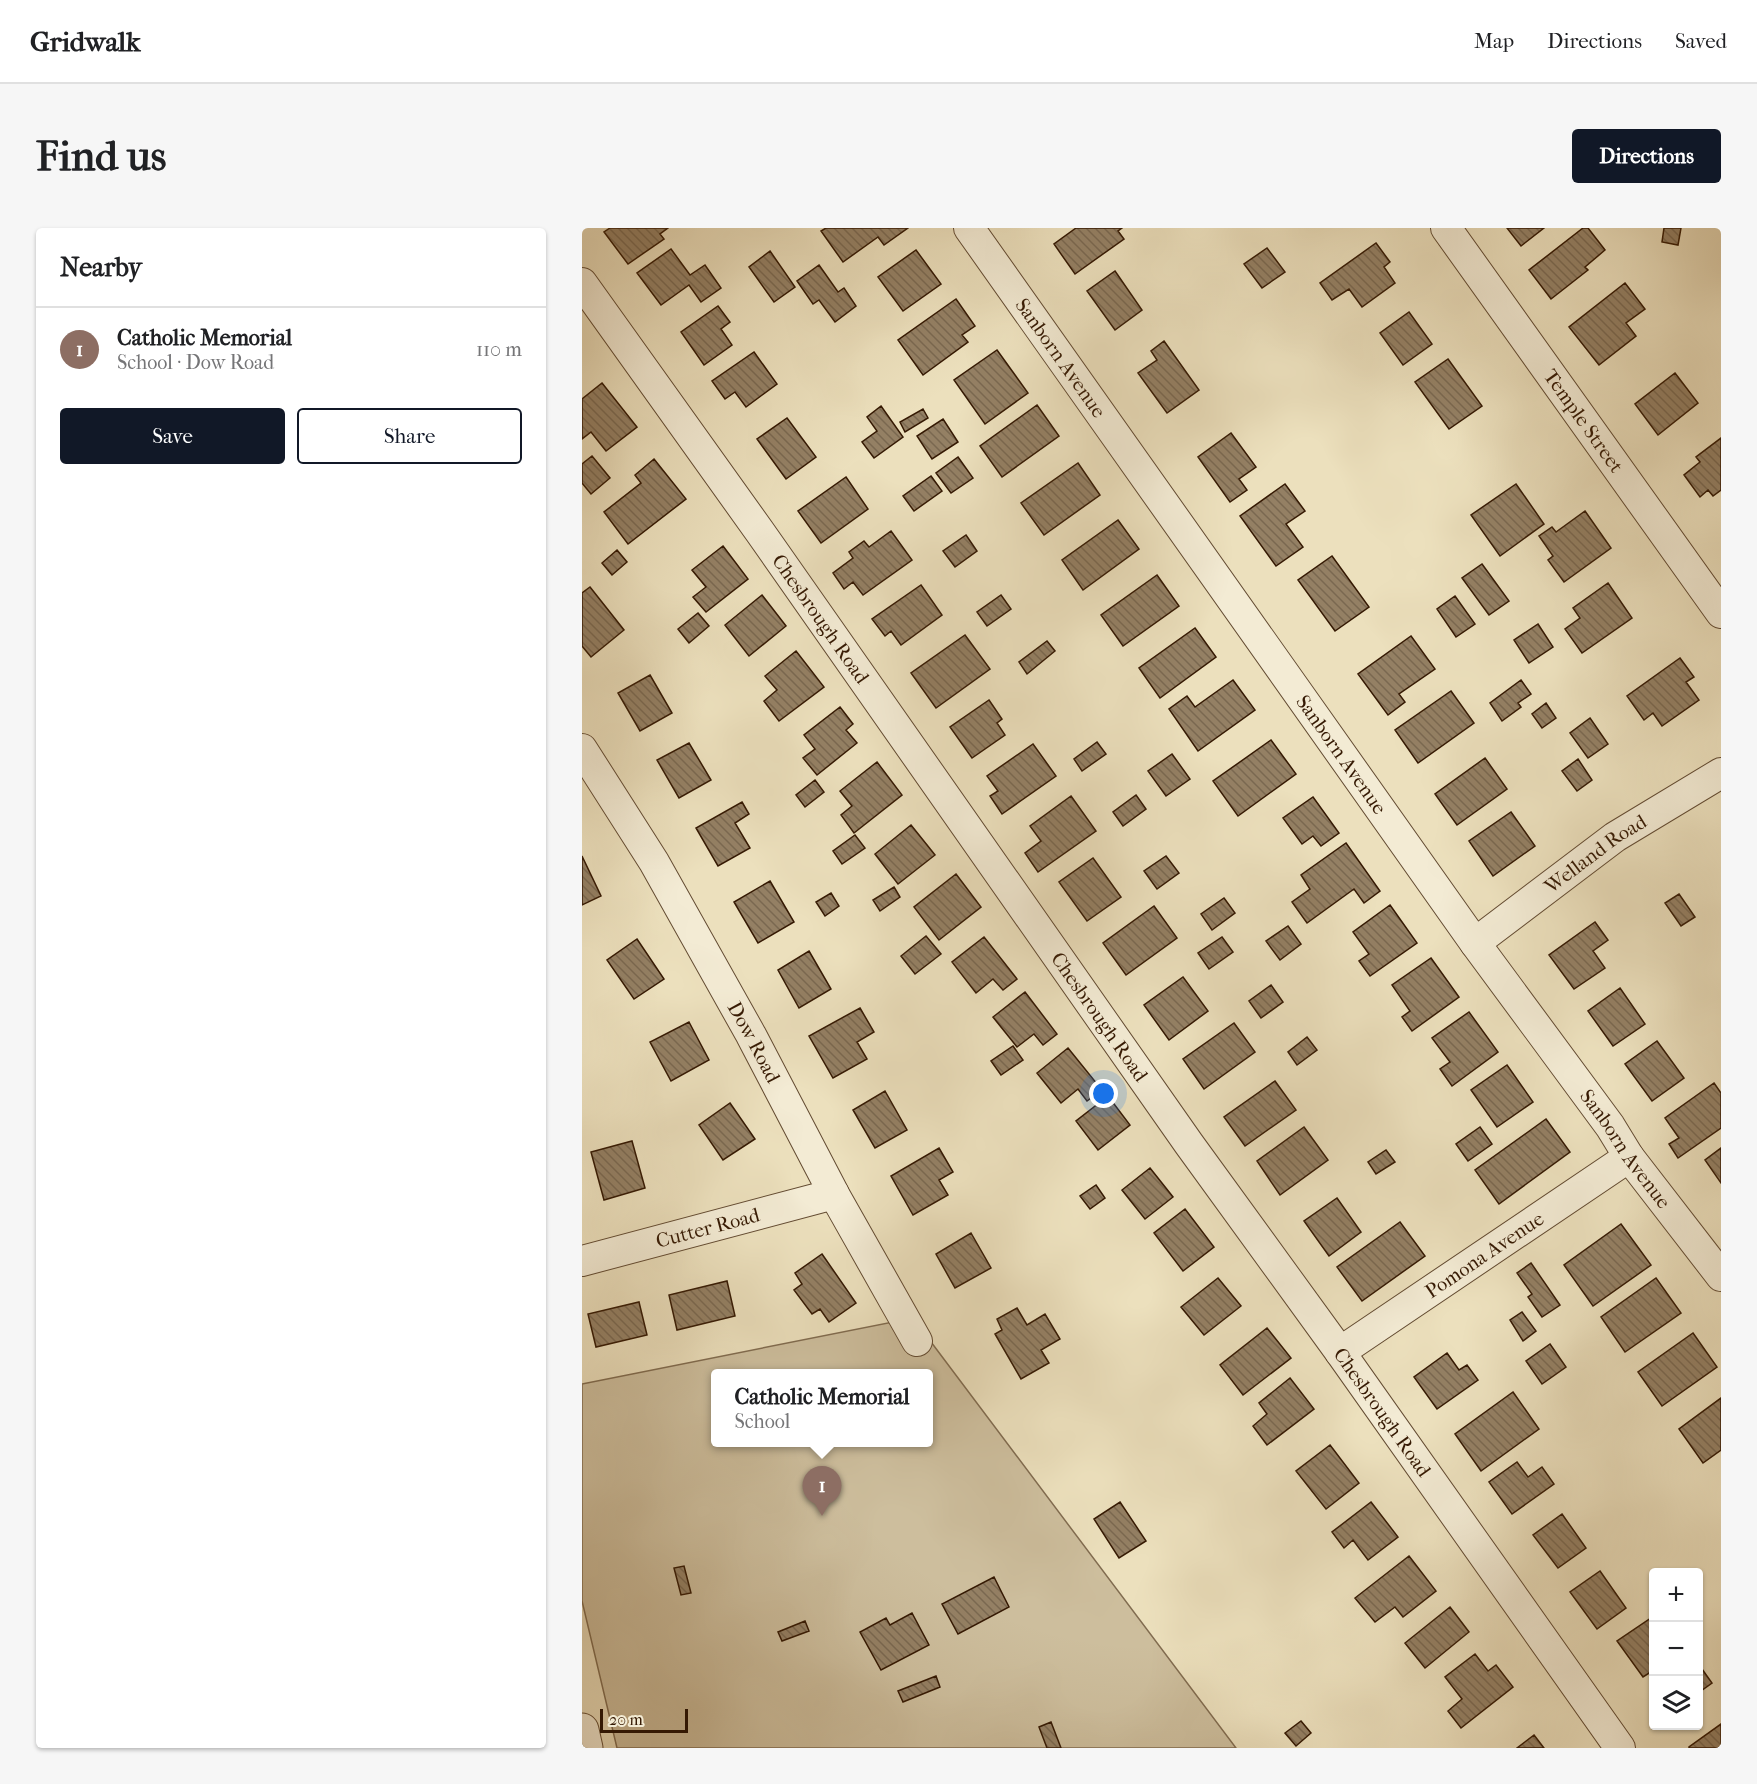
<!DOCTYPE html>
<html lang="en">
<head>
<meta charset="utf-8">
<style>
	:root { --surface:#fff; --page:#f6f6f6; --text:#202124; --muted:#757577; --line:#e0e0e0; --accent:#111827 }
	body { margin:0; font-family:"IM FELL French Canon",serif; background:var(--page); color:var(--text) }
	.controls { position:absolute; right:18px; bottom:18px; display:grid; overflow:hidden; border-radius:6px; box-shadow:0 2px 4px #0004 }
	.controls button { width:54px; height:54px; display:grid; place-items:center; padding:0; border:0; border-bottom:2px solid var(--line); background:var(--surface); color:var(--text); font:30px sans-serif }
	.scale { position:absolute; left:18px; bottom:15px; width:88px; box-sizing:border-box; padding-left:6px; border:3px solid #351903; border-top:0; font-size:16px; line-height:21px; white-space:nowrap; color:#351903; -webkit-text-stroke:4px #f3ebd4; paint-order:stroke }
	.you { position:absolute; left:522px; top:866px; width:21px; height:21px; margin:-15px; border:4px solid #fff; border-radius:50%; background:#1a73e8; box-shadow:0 0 0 9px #1a73e833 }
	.badge { display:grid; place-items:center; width:39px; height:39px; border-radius:50%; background:var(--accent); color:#fff; font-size:20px; font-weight:700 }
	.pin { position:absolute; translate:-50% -50px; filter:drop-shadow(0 2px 3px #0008) }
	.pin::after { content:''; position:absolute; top:32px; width:21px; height:18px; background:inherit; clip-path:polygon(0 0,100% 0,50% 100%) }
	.popup { position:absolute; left:129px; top:1141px; width:222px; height:78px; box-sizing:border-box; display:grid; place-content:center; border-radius:6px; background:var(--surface); filter:drop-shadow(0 2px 4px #0005); font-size:20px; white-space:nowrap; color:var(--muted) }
	.popup b { font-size:22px; color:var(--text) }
	.popup::after { content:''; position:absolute; left:50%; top:100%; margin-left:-12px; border:12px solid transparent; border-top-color:var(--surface) }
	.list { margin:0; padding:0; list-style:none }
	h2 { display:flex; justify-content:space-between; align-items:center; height:78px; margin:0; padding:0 24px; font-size:26px }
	h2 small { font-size:20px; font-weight:400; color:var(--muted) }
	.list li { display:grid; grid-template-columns:39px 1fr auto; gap:18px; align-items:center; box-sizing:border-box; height:84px; padding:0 24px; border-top:2px solid var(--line) }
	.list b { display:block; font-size:22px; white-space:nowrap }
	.list p { margin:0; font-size:20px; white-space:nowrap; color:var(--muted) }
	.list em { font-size:20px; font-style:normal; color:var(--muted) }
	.actions { display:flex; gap:12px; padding:18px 24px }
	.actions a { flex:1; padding:14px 0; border:2px solid var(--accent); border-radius:6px; text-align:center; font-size:21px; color:var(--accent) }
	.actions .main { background:var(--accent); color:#fff }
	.icon { flex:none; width:33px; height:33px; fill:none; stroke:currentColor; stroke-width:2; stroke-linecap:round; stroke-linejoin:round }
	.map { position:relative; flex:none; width:1139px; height:1520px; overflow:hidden; border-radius:6px }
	header { display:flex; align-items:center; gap:36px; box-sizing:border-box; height:84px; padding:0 30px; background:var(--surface); border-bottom:2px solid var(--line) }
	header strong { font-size:28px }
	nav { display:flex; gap:33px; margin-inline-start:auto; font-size:21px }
	.intro { display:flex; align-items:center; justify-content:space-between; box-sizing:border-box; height:144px; padding:0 36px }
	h1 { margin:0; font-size:42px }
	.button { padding:15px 27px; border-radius:6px; background:var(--accent); color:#fff; font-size:21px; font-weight:700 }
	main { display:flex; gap:36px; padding:0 36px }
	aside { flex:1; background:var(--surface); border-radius:6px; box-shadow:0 2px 4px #0004 }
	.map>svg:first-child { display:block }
	.park { fill:#cdbe9d; stroke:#816c50; stroke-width:1.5; fill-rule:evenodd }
	.building { fill:url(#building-back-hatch); stroke:#351903; stroke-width:1.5 }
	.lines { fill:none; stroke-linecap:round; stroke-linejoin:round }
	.minor-casing { stroke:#634b32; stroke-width:32 }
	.tertiary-casing { stroke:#634b32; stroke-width:35 }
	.minor { stroke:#f3ebd4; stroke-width:30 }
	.tertiary { stroke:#f3ebd4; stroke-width:33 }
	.labels { text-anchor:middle; stroke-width:6; stroke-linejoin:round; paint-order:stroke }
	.street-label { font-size:20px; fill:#351903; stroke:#f3ebd4 }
</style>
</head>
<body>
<header>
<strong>Gridwalk</strong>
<nav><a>Map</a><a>Directions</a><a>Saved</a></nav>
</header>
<div class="intro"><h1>Find us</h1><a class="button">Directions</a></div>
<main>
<aside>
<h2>Nearby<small></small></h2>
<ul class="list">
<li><span class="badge" style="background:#8d6e63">1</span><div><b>Catholic Memorial</b><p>School · Dow Road</p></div><em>110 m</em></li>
</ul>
<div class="actions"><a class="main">Save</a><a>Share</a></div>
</aside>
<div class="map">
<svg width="1139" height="1520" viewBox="0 0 1139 1520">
	<defs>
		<pattern id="building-back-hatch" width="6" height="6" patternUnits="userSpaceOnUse" patternTransform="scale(1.5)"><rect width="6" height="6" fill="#948064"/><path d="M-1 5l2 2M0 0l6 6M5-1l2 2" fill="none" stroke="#7a6850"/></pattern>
	</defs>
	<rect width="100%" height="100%" fill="#ece0bd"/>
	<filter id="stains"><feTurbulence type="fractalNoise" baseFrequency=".00333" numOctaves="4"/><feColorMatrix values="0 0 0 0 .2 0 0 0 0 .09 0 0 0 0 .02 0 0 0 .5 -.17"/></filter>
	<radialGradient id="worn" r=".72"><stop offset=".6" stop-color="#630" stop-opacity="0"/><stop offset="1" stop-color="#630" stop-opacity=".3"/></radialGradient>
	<path class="park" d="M331,1090L654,1520H35L0,1373V1156ZM134,1146H346V1214H134Z"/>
	<path class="building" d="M28,0H86L78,6L82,11L46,36L22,4Z
		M244,0H326L302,17L296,9L261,34L239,3Z
		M494,0H540L536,3L542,11L493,46L472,16Z
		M925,0H962L939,18Z
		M1001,0H1006L1023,22L1003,39L1006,42L969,71L947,42Z
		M1082,0H1099L1096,17L1080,14Z
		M794,15L808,34L802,39L813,55L780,79L767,61L750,72L738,55Z
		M685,20L703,44L680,60L662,36Z
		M89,21L108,47L123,37L139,60L119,74L107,57L79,77L55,45Z
		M334,22L359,56L321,83L296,49Z
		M188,23L213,59L192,74L167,39Z
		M237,37L256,64L262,60L274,78L253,94L237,72L231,76L215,53Z
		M533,43L560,82L533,102L505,63Z
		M1043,55L1063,81L1044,95L1054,108L1017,137L987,99Z
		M374,71L393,98L380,107L386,114L341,147L316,112Z
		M136,78L148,94L139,101L150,117L122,137L99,104Z
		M827,84L850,116L821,137L798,105Z
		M582,113L617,162L585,185L556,145L575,132L569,123Z
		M415,122L446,165L403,196L372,152Z
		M172,124L195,156L164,179L153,164L143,171L130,153Z
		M866,131L900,178L867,201L833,154Z
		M1093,145L1116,175L1076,207L1053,176Z
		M20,155L55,199L24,223L9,204L0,211V171Z
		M455,177L477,208L420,249L398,218Z
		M299,178L321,209L292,230L280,214L295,203L285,189Z
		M341,181L346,190L323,204L318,194Z
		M205,190L234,229L204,251L175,211Z
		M361,191L376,214L350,231L335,208Z
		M649,205L674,239L657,251L665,262L648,274L616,229Z
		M1139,210V262L1131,268L1126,262L1118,269L1102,247L1118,234L1114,229Z
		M10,228L28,250L9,266L0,255V236Z
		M376,229L391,250L369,265L354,245Z
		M72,231L104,271L46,316L22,284L59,255L53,247Z
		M496,235L518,267L462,307L439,275Z
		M349,248L360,263L332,283L321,268Z
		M264,249L286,281L239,315L216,283Z
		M703,256L723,283L704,296L721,319L694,338L658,288Z
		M934,256L962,296L918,328L889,287Z
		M1003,283L1029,320L982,354L966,332L971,328L957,308L970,299L974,304Z
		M536,292L557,321L501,362L480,332Z
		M309,303L330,332L281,367L271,354L262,361L251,345L271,330L267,324L282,313L287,319Z
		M384,307L395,323L373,339L361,323Z
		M141,318L166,351L124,384L111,369L124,359L110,342Z
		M35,322L45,334L30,347L20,335Z
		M750,328L787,379L753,403L716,352Z
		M900,336L927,373L907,387L880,350Z
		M575,347L597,378L541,418L519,387Z
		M1026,355L1050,390L1000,425L983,401L998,390L991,380Z
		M339,357L360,387L319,417L309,403L303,408L290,391Z
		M8,359L42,402L9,429L0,418V365Z
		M180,367L204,398L167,428L143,397Z
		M419,367L429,381L405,398L395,384Z
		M873,368L893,396L874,409L855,381Z
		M116,385L127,398L107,415L96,401Z
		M956,396L971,419L947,435L932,412Z
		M613,400L634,429L578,470L557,440Z
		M383,407L408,441L354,480L329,445Z
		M829,408L853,441L817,466L823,474L806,487L776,446Z
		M465,413L473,423L445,446L437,434Z
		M214,423L242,459L197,493L182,473L195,462L183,448Z
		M1098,430L1112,449L1104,454L1117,472L1080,498L1071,485L1062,492L1045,468Z
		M68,447L90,485L58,503L36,465Z
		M651,452L673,482L616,523L587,481L605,468L613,479Z
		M939,452L949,466L936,475L939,479L920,493L908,475Z
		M869,463L892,495L836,535L813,502Z
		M407,472L420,491L415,495L423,507L390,530L368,499Z
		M964,475L974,490L960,500L950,486Z
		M258,479L271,496L264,502L275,515L235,547L221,530L233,521L222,507Z
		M1008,490L1026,516L1006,530L988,505Z
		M689,512L714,546L656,588L631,553Z
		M515,514L524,526L500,543L492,531Z
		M107,515L129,552L97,570L75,532Z
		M451,516L474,548L420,586L408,568L416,563L405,548Z
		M590,526L608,551L584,568L566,543Z
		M903,530L925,561L875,597L853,566Z
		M996,531L1010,552L995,563L980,543Z
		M295,534L320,567L272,605L259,587L270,578L258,563Z
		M233,552L242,564L223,579L214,567Z
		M554,567L564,581L541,598L531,584Z
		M489,568L514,603L456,644L443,625L459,613L448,598Z
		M731,569L757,605L739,618L731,608L720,616L701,590Z
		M160,574L167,586L153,595L168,620L136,638L114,600Z
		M929,584L953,618L911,648L887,613Z
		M329,597L353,627L316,656L293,626Z
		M273,607L283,620L260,636L251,623Z
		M764,615L798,663L782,675L772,661L725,695L710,674L728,661L719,647Z
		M0,628L19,668L0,677Z
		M584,628L597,645L575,661L562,643Z
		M511,630L539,669L505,693L477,654Z
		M374,646L399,679L357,712L332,679Z
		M188,653L212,694L176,715L152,674Z
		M312,659L318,669L298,683L291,672Z
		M249,665L257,678L243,688L234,674Z
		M1097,666L1113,689L1099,698L1083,675Z
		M642,670L653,685L630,702L619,686Z
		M808,677L835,715L788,748L777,733L787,726L771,704Z
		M572,678L595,710L544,747L521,715Z
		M1013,694L1026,712L1011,723L1023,740L992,761L967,727Z
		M706,698L719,716L698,732L684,713Z
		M344,708L359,726L333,746L319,728Z
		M402,709L435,751L421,762L411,751L394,765L370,734Z
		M640,709L651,724L627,741L616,725Z
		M55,711L82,751L52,771L25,732Z
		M227,723L249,761L217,780L196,742Z
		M849,730L877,769L830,803L820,789L828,783L810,757Z
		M601,749L626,783L587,812L562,777Z
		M689,757L701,774L679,790L667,773Z
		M1038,760L1063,796L1031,818L1006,783Z
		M443,764L475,806L461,817L452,806L435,819L411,789Z
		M278,780L292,804L275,814L285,831L251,850L227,808Z
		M887,784L916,824L870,858L858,841L868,834L850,810Z
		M107,794L127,832L89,853L68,814Z
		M652,795L673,824L622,861L601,831Z
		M725,809L735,822L715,837L706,824Z
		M1075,813L1102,850L1070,873L1043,836Z
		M431,818L441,832L419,847L409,833Z
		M486,820L520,862L505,873L496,861L479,875L455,845Z
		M925,837L951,874L915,899L889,862Z
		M693,853L714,882L663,918L642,889Z
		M1132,855L1139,865V900L1096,930L1087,916L1097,910L1083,890Z
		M303,863L325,902L293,920L271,882Z
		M526,868L548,897L516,922L494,893Z
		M148,875L173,911L141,932L117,897Z
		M964,891L988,924L917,976L893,942Z
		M722,899L746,932L698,967L675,933Z
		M898,899L910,916L886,933L874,916Z
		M50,913L63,960L22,972L9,924Z
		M357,920L371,944L357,952L366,967L331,987L309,948Z
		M1139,920V955L1123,932Z
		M804,922L813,934L794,946L786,934Z
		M568,940L591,969L563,991L540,962Z
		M514,957L523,970L508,981L498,968Z
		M755,970L779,1004L747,1028L722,993Z
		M603,981L632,1019L601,1043L572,1005Z
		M818,994L843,1028L780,1073L755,1039Z
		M1039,996L1069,1037L1011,1078L982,1037Z
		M389,1005L409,1040L373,1060L354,1026Z
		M240,1026L274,1075L247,1094L238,1081L230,1086L212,1062L220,1056L213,1045Z
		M949,1035L978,1077L960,1089L946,1069L950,1066L935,1045Z
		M636,1050L659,1078L622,1107L599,1079Z
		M1074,1050L1099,1085L1043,1124L1019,1089Z
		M145,1053L153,1088L95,1102L87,1067Z
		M57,1074L65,1107L14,1119L6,1086Z
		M435,1080L445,1097L463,1086L478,1111L459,1122L467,1135L439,1151L413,1106L420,1102L415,1091Z
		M940,1084L954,1103L941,1113L928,1092Z
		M685,1100L709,1130L661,1167L638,1137Z
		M1111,1105L1135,1139L1080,1178L1056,1144Z
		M968,1116L984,1139L960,1156L944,1133Z
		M865,1125L877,1142L885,1137L896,1152L855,1181L832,1149Z
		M708,1150L732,1181L685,1217L671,1198L685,1186L677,1175Z
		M931,1164L957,1201L899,1243L873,1206Z
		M1139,1170V1222L1121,1235L1097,1201Z
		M748,1217L777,1255L744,1281L714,1243Z
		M935,1234L946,1249L960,1239L972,1256L930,1286L907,1254Z
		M538,1274L564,1313L537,1330L512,1291Z
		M789,1274L816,1309L786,1332L771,1312L762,1320L750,1304Z
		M980,1286L1004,1320L976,1340L951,1307Z
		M827,1328L854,1363L821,1389L813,1379L793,1394L773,1370Z
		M102,1338L109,1365L99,1367L92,1340Z
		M1018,1343L1044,1380L1015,1401L988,1364Z
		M412,1349L427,1379L376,1406L360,1376Z
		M868,1379L887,1404L843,1440L823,1415Z
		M330,1385L347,1417L299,1442L278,1404L304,1390L308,1397Z
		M1072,1388V1442L1061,1449L1035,1413Z
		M223,1393L227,1403L200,1413L196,1404Z
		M893,1426L906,1443L914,1437L931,1459L879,1500L866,1483L880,1471L863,1449Z
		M1120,1441L1130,1455L1116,1465V1443Z
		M354,1448L358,1459L321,1474L316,1463Z
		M719,1493L729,1505L714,1518L703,1505Z
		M469,1494L479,1520H465L457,1499Z
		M1139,1496V1520H1107V1519Z
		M952,1507L962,1520H935Z"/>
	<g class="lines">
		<g class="minor-casing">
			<g id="minor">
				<path id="s1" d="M387,0L893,715L1028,898L1047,929L1139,1048"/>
				<path id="s2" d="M864,0L1139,385"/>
				<path id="s3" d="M0,55L178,304L607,916L758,1124L1038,1520"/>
				<path id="s4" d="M0,521L72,634L169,807L252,966L335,1113"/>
				<path id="s5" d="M893,715L1033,609L1139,545"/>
				<path id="s6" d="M0,1033L252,966"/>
				<path id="s7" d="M758,1124L1047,929"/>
			</g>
		</g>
		<g class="tertiary-casing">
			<path id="tertiary" d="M0,1502L4,1520"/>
		</g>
		<use href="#minor" class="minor"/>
		<use href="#tertiary" class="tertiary"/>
	</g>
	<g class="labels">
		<g class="street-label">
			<text dy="7" stroke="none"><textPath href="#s1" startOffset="159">Sanborn Avenue</textPath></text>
			<text dy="7" stroke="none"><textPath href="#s2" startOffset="237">Temple Street</textPath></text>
			<text dy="7" stroke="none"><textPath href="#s3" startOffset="412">Chesbrough Road</textPath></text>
			<text dy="7" stroke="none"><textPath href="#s1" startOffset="645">Sanborn Avenue</textPath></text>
			<text dy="7" stroke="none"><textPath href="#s5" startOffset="150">Welland Road</textPath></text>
			<text dy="7" stroke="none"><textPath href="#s3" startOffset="898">Chesbrough Road</textPath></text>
			<text dy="7" stroke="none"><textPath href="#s4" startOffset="340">Dow Road</textPath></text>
			<text dy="7" stroke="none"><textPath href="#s1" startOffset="1131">Sanborn Avenue</textPath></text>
			<text dy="7" stroke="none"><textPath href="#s6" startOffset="130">Cutter Road</textPath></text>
			<text dy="7" stroke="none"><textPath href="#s7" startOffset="174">Pomona Avenue</textPath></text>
			<text dy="7" stroke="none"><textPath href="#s3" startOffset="1384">Chesbrough Road</textPath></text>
		</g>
	</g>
	<rect width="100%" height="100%" filter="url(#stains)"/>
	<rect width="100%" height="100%" fill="url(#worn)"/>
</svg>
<div class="controls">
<button>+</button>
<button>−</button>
<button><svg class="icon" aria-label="layers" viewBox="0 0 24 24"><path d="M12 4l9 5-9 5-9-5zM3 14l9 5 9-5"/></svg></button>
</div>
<div class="scale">20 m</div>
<div class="you"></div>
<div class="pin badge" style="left:240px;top:1288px;background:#8d6e63">1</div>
<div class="popup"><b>Catholic Memorial</b>School</div>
</div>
</main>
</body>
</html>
